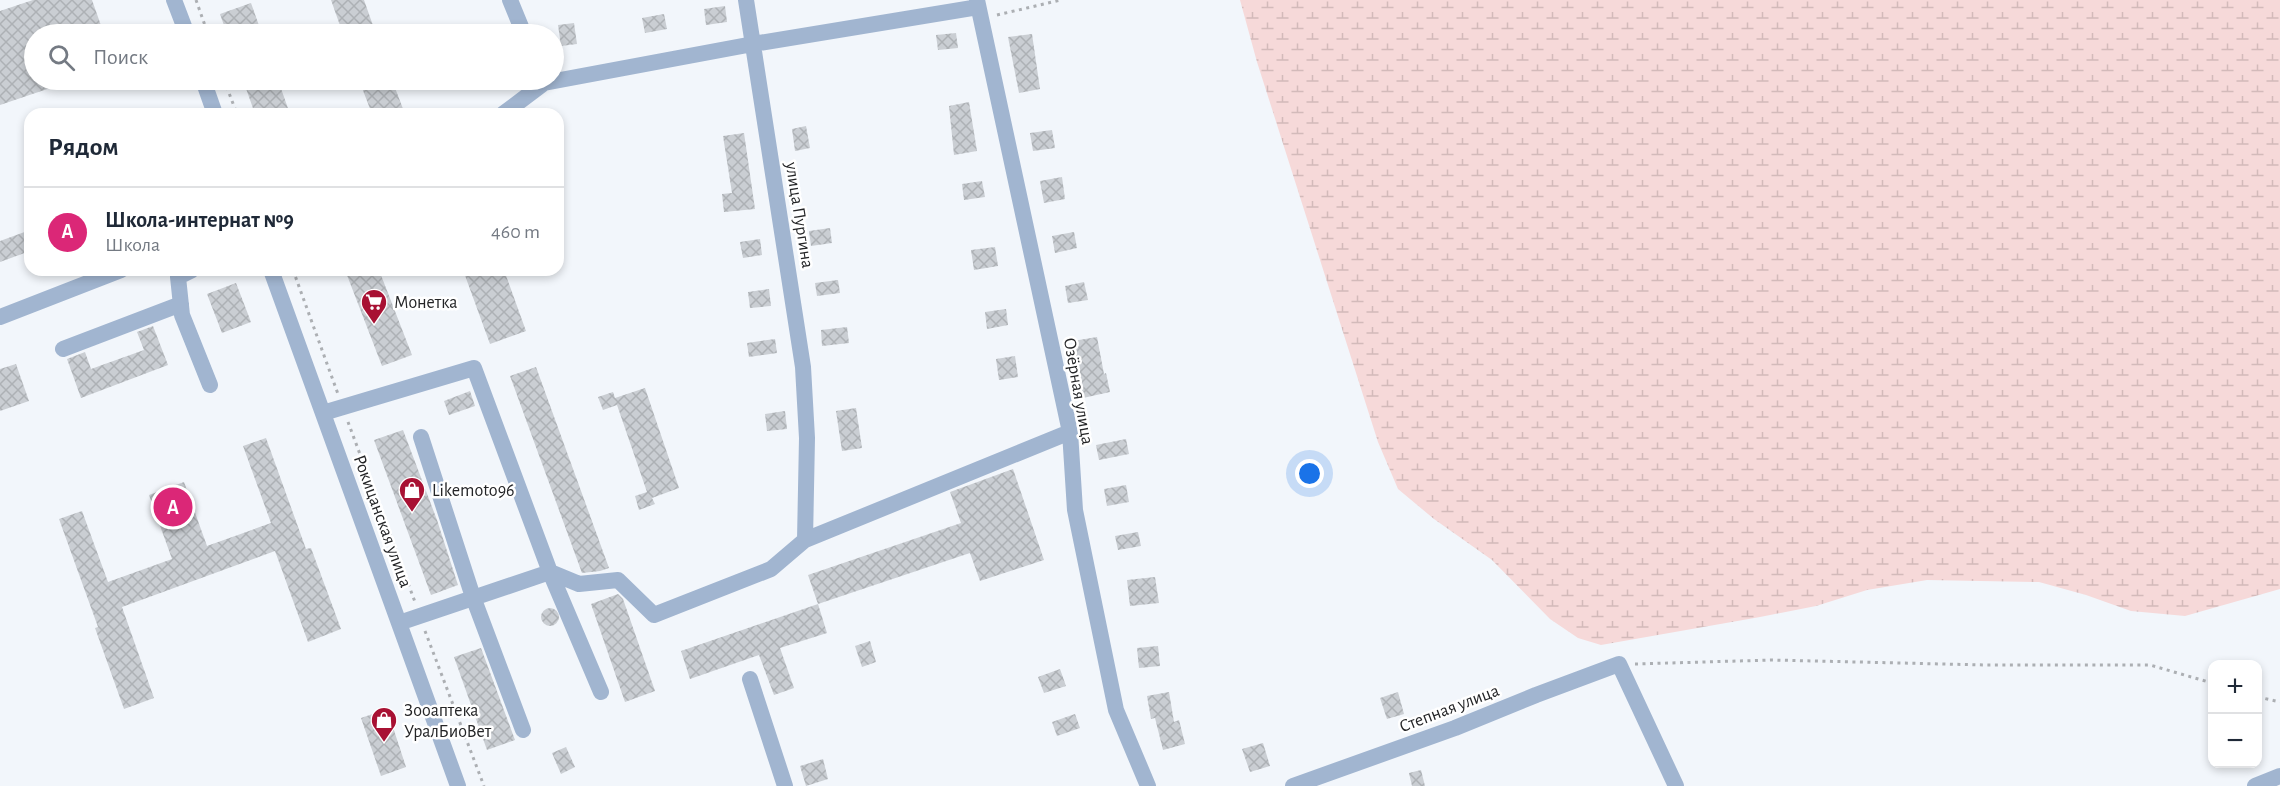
<!DOCTYPE html>
<html lang="ru">
<head>
<meta charset="utf-8">
<style>
	:root { --surface:#fff; --page:#f2f2f3; --text:#1f2937; --muted:#747a83; --line:#e0e1e3; --accent:#db2777 }
	body { margin:0; font-family:"Alegreya Sans",sans-serif; background:var(--page); color:var(--text) }
	.controls { position:absolute; right:18px; bottom:18px; display:grid; overflow:hidden; border-radius:12px; box-shadow:0 3px 9px #0003 }
	.controls button { width:54px; height:54px; display:grid; place-items:center; padding:0; border:0; border-bottom:2px solid var(--line); background:var(--surface); color:var(--text); font:30px sans-serif }
	.you { position:absolute; left:1310px; top:474px; width:21px; height:21px; margin:-15px; border:4px solid #fff; border-radius:50%; background:#1a73e8; box-shadow:0 0 0 9px #1a73e833 }
	.badge { display:grid; place-items:center; width:39px; height:39px; border-radius:50%; background:var(--accent); color:#fff; font-size:20px; font-weight:700 }
	.pin { position:absolute; translate:-50% -50%; border:3px solid #fff; box-shadow:0 2px 6px #0006 }
	.list { margin:0; padding:0; list-style:none }
	h2 { display:flex; justify-content:space-between; align-items:center; height:78px; margin:0; padding:0 24px; font-size:26px }
	h2 small { font-size:20px; font-weight:400; color:var(--muted) }
	.list li { display:grid; grid-template-columns:39px 1fr auto; gap:18px; align-items:center; box-sizing:border-box; height:90px; padding:0 24px; border-top:2px solid var(--line) }
	.list b { display:block; font-size:22px; white-space:nowrap }
	.list p { margin:0; font-size:20px; white-space:nowrap; color:var(--muted) }
	.list em { font-size:20px; font-style:normal; color:var(--muted) }
	.icon { flex:none; width:33px; height:33px; fill:none; stroke:currentColor; stroke-width:2; stroke-linecap:round; stroke-linejoin:round }
	.map { position:relative; flex:none; width:2280px; height:786px; overflow:hidden }
	.search { position:absolute; background:var(--surface); box-shadow:0 3px 9px #0003; left:24px; top:24px; width:540px; height:66px; display:flex; align-items:center; gap:15px; box-sizing:border-box; padding:0 21px; border-radius:33px; color:var(--muted); font-size:22px }
	.panel { position:absolute; background:var(--surface); box-shadow:0 3px 9px #0003; left:24px; top:108px; width:540px; height:168px; border-radius:18px }
	.map>svg:first-child { display:block }
	.wetland { fill:url(#wetland-marsh) }
	.building { fill:url(#building-cross-hatch) }
	.lines { fill:none; stroke-linecap:round; stroke-linejoin:round }
	.path { stroke:#acafb3; stroke-width:3; stroke-dasharray:3 4.5; stroke-linecap:butt }
	.minor { stroke:#a1b5d0; stroke-width:16 }
	.labels { text-anchor:middle; stroke-width:5; stroke-linejoin:round; paint-order:stroke }
	.street-label { font-size:18px; fill:#242527; stroke:#fff }
	.poi-label { font-size:18px; fill:#242527; stroke:#fff; text-anchor:start }
</style>
</head>
<body>
<div class="map">
<svg width="2280" height="786" viewBox="0 0 2280 786">
	<defs>
		<pattern id="wetland-marsh" width="20" height="14" patternUnits="userSpaceOnUse" patternTransform="scale(1.5)"><rect width="20" height="14" fill="#f6d9d9"/><path d="M1 5h8M5 5V1M11 12h8M15 12V8" fill="none" stroke="#d3baba"/></pattern>
		<pattern id="building-cross-hatch" width="8" height="8" patternUnits="userSpaceOnUse" patternTransform="scale(1.5)"><rect width="8" height="8" fill="#caced3"/><path d="M0 0l8 8M0 8l8-8" fill="none" stroke="#adb1b5"/></pattern>
	</defs>
	<rect width="100%" height="100%" fill="#f2f6fb"/>
	<path class="wetland" d="M1240,0H2280V589L2185,616L2131,611L2086,595L2039,582L1927,580L1867,590L1816,606L1760,617L1601,645L1578,638L1550,619L1492,560L1434,519L1398,489L1378,442L1257,62Z"/>
	<path class="building" d="M33,0H92L104,34H34V80H68V82L0,105V11Z
		M331,0H364L376,34H343Z
		M251,3L262,34H227L220,14Z
		M725,6L727,22L706,25L704,9Z
		M664,14L667,29L645,33L642,18Z
		M574,23L577,44L561,46L558,25Z
		M956,33L958,48L938,50L936,35Z
		M1032,34L1040,89L1019,93L1008,37Z
		M243,80H278L290,114H255Z
		M359,80H392L405,114H372Z
		M969,102L977,151L954,155L949,106Z
		M806,126L810,148L795,151L792,129Z
		M1052,130L1055,148L1033,151L1030,133Z
		M744,133L755,209L724,212L722,194L732,193L723,136Z
		M1062,177L1065,199L1044,203L1040,181Z
		M982,181L985,197L964,200L962,184Z
		M830,228L832,243L811,246L809,231Z
		M30,230V251L0,262V241Z
		M1074,232L1077,248L1055,253L1052,236Z
		M760,239L762,255L743,258L740,242Z
		M995,247L998,266L974,270L971,250Z
		M345,270H379L412,355L382,366Z
		M463,270H504L526,331L490,344Z
		M838,280L840,293L817,296L815,283Z
		M1084,282L1088,300L1068,303L1065,286Z
		M236,283L251,322L222,333L207,294Z
		M769,289L771,306L750,308L748,292Z
		M1006,309L1008,325L987,329L985,312Z
		M153,326L168,365L81,398L67,359L85,352L91,369L144,350L137,332Z
		M847,327L849,343L822,346L821,330Z
		M1097,337L1104,374L1106,373L1110,392L1083,398L1073,341Z
		M775,339L777,353L749,357L747,343Z
		M1015,356L1018,377L999,380L996,359Z
		M16,364L29,401L0,411V369Z
		M536,367L609,568L600,571L582,573L510,376Z
		M645,388L679,488L652,498L655,504L639,510L635,496L647,492L617,405L603,410L598,397L613,392L615,398Z
		M470,391L475,406L449,415L444,401Z
		M856,408L862,448L842,451L836,411Z
		M785,411L787,429L767,431L765,414Z
		M403,430L437,520L458,585L431,595L374,440Z
		M266,438L306,549L311,548L341,629L308,642L275,551L122,607L154,698L124,709L95,628L98,627L59,519L82,511L108,582L172,559L149,495L184,482L207,546L271,523L243,446Z
		M1126,439L1129,454L1099,460L1096,445Z
		M1013,469L1044,560L980,581L970,553L818,604L808,575L961,523L950,492Z
		M1126,485L1129,502L1107,506L1104,489Z
		M1138,532L1141,546L1118,550L1115,536Z
		M1155,577L1159,603L1130,606L1127,580Z
		M618,594L623,599L655,691L625,702L591,604Z
		M818,604L827,633L780,648L794,688L774,695L759,655L690,679L681,651Z
		M541 617a9 9 0 1 1 18 0a9 9 0 1 1-18 0Z
		M870,641L876,662L862,667L855,646Z
		M1158,646L1160,666L1139,668L1137,648Z
		M481,648L515,740L487,750L454,657Z
		M1060,669L1066,686L1044,693L1038,677Z
		M1169,692L1174,722L1179,720L1185,744L1163,750L1155,718L1151,719L1147,696Z
		M1398,692L1404,714L1387,719L1380,698Z
		M387,709L406,767L381,776L361,718Z
		M1075,714L1080,728L1057,736L1052,722Z
		M1263,743L1270,766L1250,772L1242,749Z
		M566,747L575,767L561,774L552,753Z
		M823,759L828,779L806,786L800,766Z
		M1421,770L1425,786H1412L1409,773Z"/>
	<g class="lines">
		<path class="path" d="M196,0L208,34
			M997,15L1061,0
			M224,80L237,114
			M293,270L338,394
			M348,422L415,602
			M425,631L484,786
			M1635,664L1772,660L1986,665H2150L2212,683
			M2258,697L2280,702"/>
		<path class="minor" d="M174,0L187,34
			M510,0L524,34
			M977,0L1070,432L1075,510L1116,710L1148,786
			M203,80L215,114
			M503,114L544,83L753,44L978,7
			M192,270L178,277L182,315L210,385
			M271,270L458,786
			M0,317L121,270
			M63,349L181,304
			M323,413L474,368L550,572L601,692
			M421,437L473,597L523,730
			M805,540L1070,432
			M399,623L550,572L579,584L618,580L654,615L771,569L805,540L807,438L803,367L746,0
			M750,679L785,786
			M1293,786L1455,728L1536,695L1619,664L1676,786
			M2255,786L2280,776"/>
	</g>
	<defs>
		<g id="supermarket-pin" transform="scale(1.35)"><path d="M0 17L-7.5 6A9.5 9.5 0 1 1 7.5 6Z" fill="#a81133" stroke="#fff"/><path d="M-6-5.5h2.5l.6 2H6L4.5 2H-2.5L-4.4-4H-6ZM-1.5 3.2a1.3 1.3 0 1 0 .1 0ZM3 3.2a1.3 1.3 0 1 0 .1 0Z" fill="#fff"/></g>
		<g id="shop-pin" transform="scale(1.35)"><path d="M0 17L-7.5 6A9.5 9.5 0 1 1 7.5 6Z" fill="#a81133" stroke="#fff"/><path d="M-5-2.5h2.3a2.7 3.5 0 0 1 5.4 0H5L5.5 6h-11ZM-1.5-2.5h3a1.5 2.3 0 0 0-3 0Z" fill="#fff"/></g>
	</defs>
	<g fill-rule="evenodd">
		<use href="#supermarket-pin" x="374" y="302"/>
		<use href="#shop-pin" x="412" y="490"/>
		<use href="#shop-pin" x="384" y="720"/>
	</g>
	<g class="labels">
		<g class="street-label">
			<text transform="translate(800 215) rotate(81)" y="6">улица Пургина</text>
			<text transform="translate(1079 391) rotate(80)" y="6">Озёрная улица</text>
			<text transform="translate(383 521) rotate(70)" y="6">Рокицанская улица</text>
			<text transform="translate(1449 708) rotate(-21)" y="6">Степная улица</text>
		</g>
		<g class="poi-label">
			<text x="394" y="308">Монетка</text>
			<text x="432" y="496">Likemoto96</text>
			<text x="404" y="716">Зооаптека<tspan x="404" dy="21">УралБиоВет</tspan></text>
		</g>
	</g>
</svg>
<div class="controls">
<button>+</button>
<button>−</button>
</div>
<div class="you"></div>
<div class="pin badge" style="left:173px;top:507px">A</div>
<div class="search"><svg class="icon" aria-label="search" viewBox="0 0 24 24"><circle cx="10" cy="10" r="6"/><path d="M15 15l6 6"/></svg>Поиск</div>
<section class="panel">
<h2>Рядом<small></small></h2>
<ul class="list">
<li><span class="badge">A</span><div><b>Школа-интернат №9</b><p>Школа</p></div><em>460 m</em></li>
</ul>
</section>
</div>
</body>
</html>
